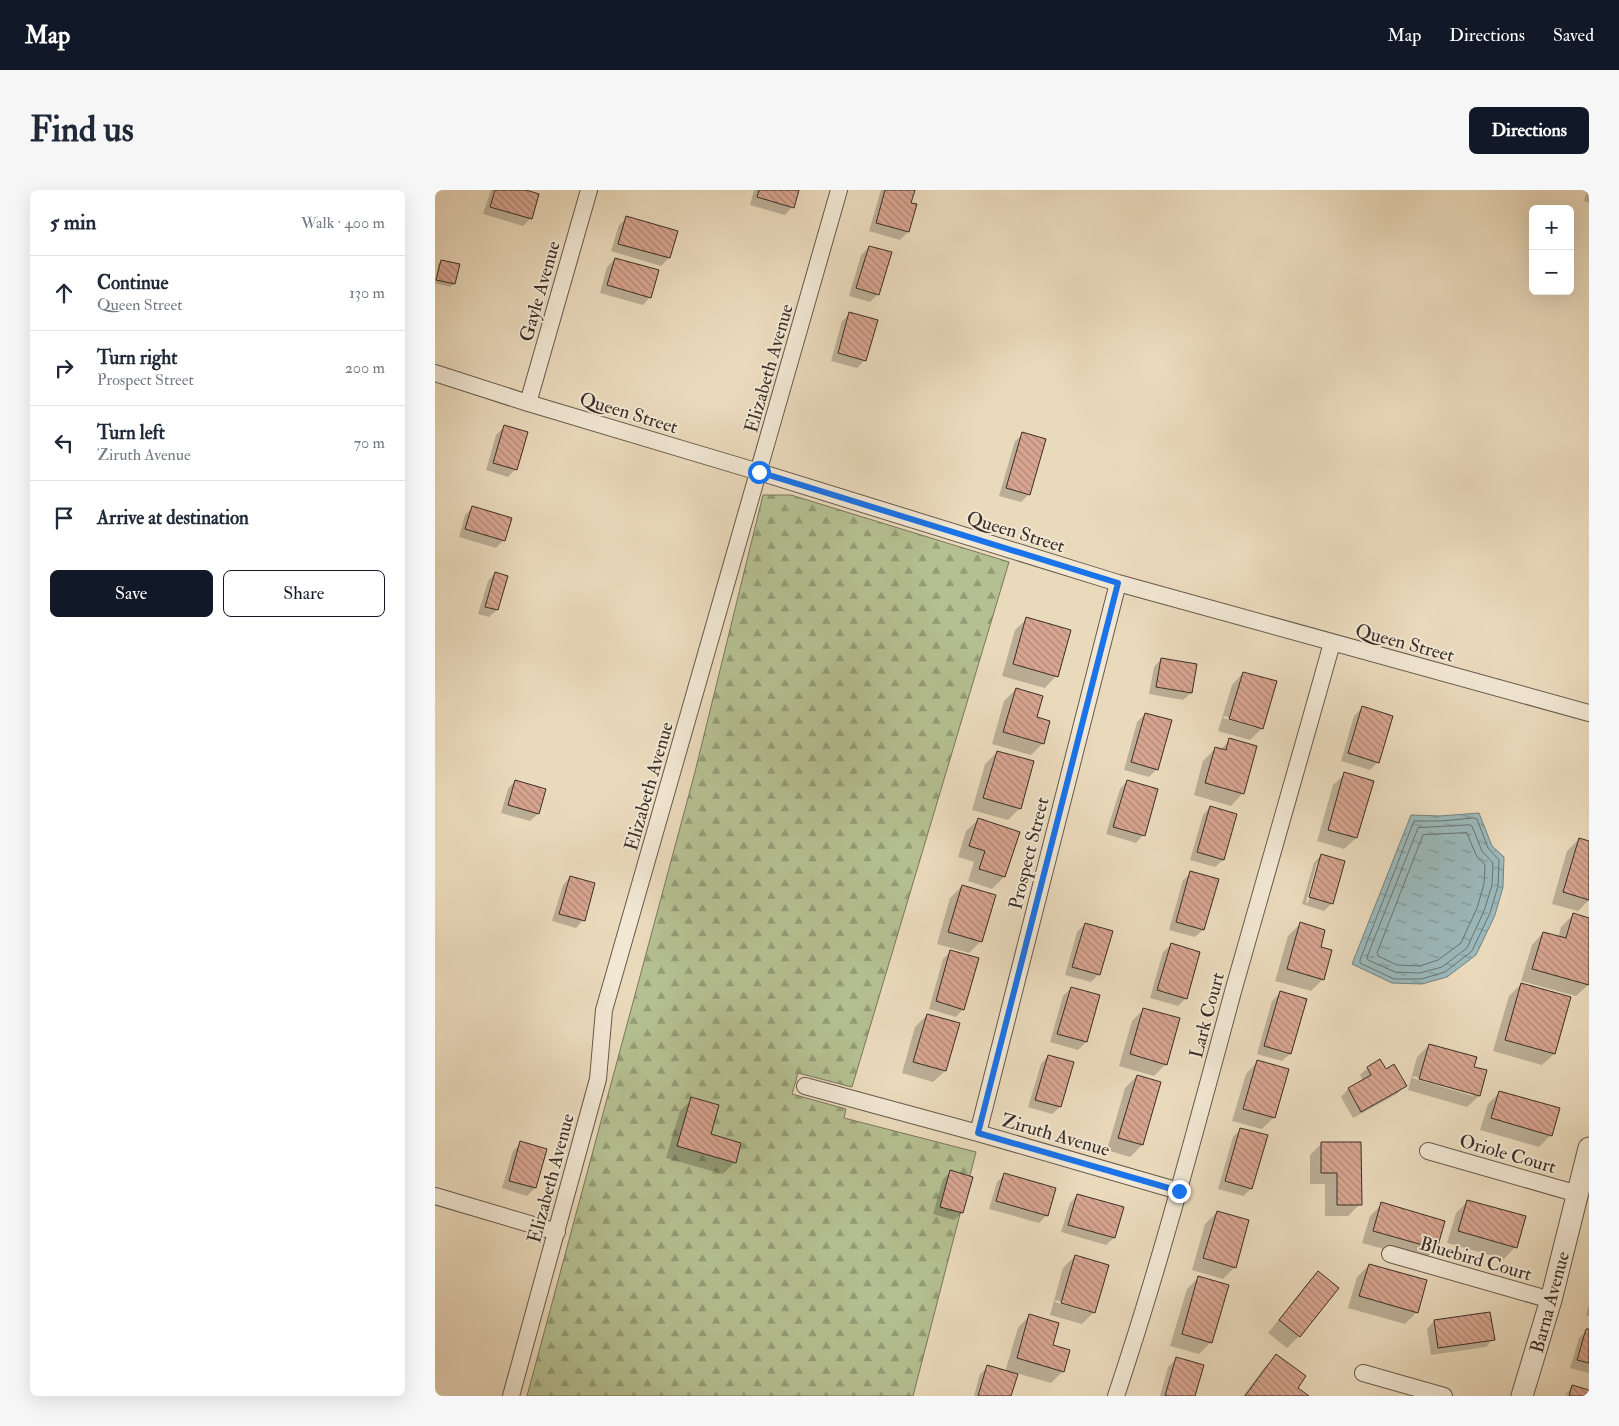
<!DOCTYPE html>
<html lang="en">
<head>
<meta charset="utf-8">
<style>
	:root { --surface:#fff; --page:#f6f6f7; --text:#1f2937; --muted:#747a83; --line:#e0e1e3; --accent:#111827 }
	body { margin:0; font-family:"IM FELL Double Pica",serif; background:var(--page); color:var(--text) }
	.controls { position:absolute; right:15px; top:15px; display:grid; overflow:hidden; border-radius:8px; box-shadow:0 5px 20px #0002 }
	.controls button { width:45px; height:45px; display:grid; place-items:center; padding:0; border:0; border-bottom:1px solid var(--line); background:var(--surface); color:var(--text); font:25px sans-serif }
	.stop { position:absolute; width:15px; height:15px; margin:-11px; border:4px solid #1a73e8; border-radius:50%; background:#fff }
	.stop.end { background:#1a73e8; border-color:#fff; box-shadow:0 1px 5px #0008 }
	.list { margin:0; padding:0; list-style:none }
	h2 { display:flex; justify-content:space-between; align-items:center; height:65px; margin:0; padding:0 20px; font-size:21px }
	h2 small { font-size:16px; font-weight:400; color:var(--muted) }
	.list li { display:grid; grid-template-columns:32px 1fr auto; gap:15px; align-items:center; box-sizing:border-box; height:75px; padding:0 20px; border-top:1px solid var(--line) }
	.list b { display:block; font-size:19px; white-space:nowrap }
	.list p { margin:0; font-size:16px; white-space:nowrap; color:var(--muted) }
	.list em { font-size:16px; font-style:normal; color:var(--muted) }
	.actions { display:flex; gap:10px; padding:15px 20px }
	.actions a { flex:1; padding:11px 0; border:1px solid var(--accent); border-radius:8px; text-align:center; font-size:18px; color:var(--accent) }
	.actions .main { background:var(--accent); color:#fff }
	.icon { flex:none; width:28px; height:28px; fill:none; stroke:currentColor; stroke-width:2; stroke-linecap:round; stroke-linejoin:round }
	.map { position:relative; flex:none; width:1154px; height:1206px; overflow:hidden; border-radius:8px }
	header { display:flex; align-items:center; gap:30px; box-sizing:border-box; height:70px; padding:0 25px; background:var(--accent); color:#fff }
	header strong { font-size:24px }
	nav { display:flex; gap:28px; margin-inline-start:auto; font-size:18px }
	.intro { display:flex; align-items:center; justify-content:space-between; box-sizing:border-box; height:120px; padding:0 30px }
	h1 { margin:0; font-size:35px }
	.button { padding:12px 22px; border-radius:8px; background:var(--accent); color:#fff; font-size:18px; font-weight:700 }
	main { display:flex; gap:30px; padding:0 30px }
	aside { flex:1; background:var(--surface); border-radius:8px; box-shadow:0 5px 20px #0002 }
	.map>svg:first-child { display:block }
	.forest { fill:url(#forest-firs); stroke:#78775c }
	.water { fill:url(#water-ripples); stroke:#74817f }
	.shadow { fill:#0003; fill-rule:evenodd }
	.lines { fill:none; stroke-linecap:round; stroke-linejoin:round }
	.shore { stroke:#6a7370; stroke-width:1 }
	.building { fill:url(#building-back-hatch); stroke:#3a2e27 }
	.minor-casing { stroke:#66594c; stroke-width:18 }
	.tertiary-casing { stroke:#66594c; stroke-width:23 }
	.minor { stroke:#f1e7d3; stroke-width:16 }
	.tertiary { stroke:#f1e7d3; stroke-width:21 }
	.route { stroke:#1a73e8; stroke-width:6 }
	.labels { text-anchor:middle; stroke-width:4; stroke-linejoin:round; paint-order:stroke }
	.street-label { font-size:19px; fill:#3a2e27; stroke:#f1e7d3 }
</style>
</head>
<body>
<header>
<strong>Map</strong>
<nav><a>Map</a><a>Directions</a><a>Saved</a></nav>
</header>
<div class="intro"><h1>Find us</h1><a class="button">Directions</a></div>
<main>
<aside>
<h2>5 min<small>Walk · 400 m</small></h2>
<ul class="list">
<li><svg class="icon" aria-label="ahead" viewBox="0 0 24 24"><path d="M12 20V5M6 11l6-6 6 6"/></svg><div><b>Continue</b><p>Queen Street</p></div><em>130 m</em></li>
<li><svg class="icon" aria-label="right" viewBox="0 0 24 24"><path d="M7 20v-9h11M14 6l5 5-5 5"/></svg><div><b>Turn right</b><p>Prospect Street</p></div><em>200 m</em></li>
<li><svg class="icon" aria-label="left" viewBox="0 0 24 24"><path d="M17 20v-9H6M10 6l-5 5 5 5"/></svg><div><b>Turn left</b><p>Ziruth Avenue</p></div><em>70 m</em></li>
<li><svg class="icon" aria-label="arrive" viewBox="0 0 24 24"><path d="M6 21V4h12l-3 4 3 4H6"/></svg><div><b>Arrive at destination</b></div></li>
</ul>
<div class="actions"><a class="main">Save</a><a>Share</a></div>
</aside>
<div class="map">
<svg width="1154" height="1206" viewBox="0 0 1154 1206">
	<defs>
		<pattern id="forest-firs" width="22" height="20" patternUnits="userSpaceOnUse" patternTransform="scale(1.25)"><rect width="22" height="20" fill="#b5c092"/><path d="M5 1l3.5 6h-7zM16 11l3.5 6h-7z" fill="#949c77"/></pattern>
		<pattern id="water-ripples" width="26" height="14" patternUnits="userSpaceOnUse" patternTransform="scale(1.25)"><rect width="26" height="14" fill="#9bb8ba"/><path d="M2 4q2-2 4 0t4 0M15 11q2-2 4 0t4 0" fill="none" stroke="#7f9697"/></pattern>
		<pattern id="building-back-hatch" width="6" height="6" patternUnits="userSpaceOnUse" patternTransform="scale(1.25)"><rect width="6" height="6" fill="#d8a590"/><path d="M-1 5l2 2M0 0l6 6M5-1l2 2" fill="none" stroke="#b08776"/></pattern>
	</defs>
	<rect width="100%" height="100%" fill="#eadabc"/>
	<filter id="stains"><feTurbulence type="fractalNoise" baseFrequency=".004" numOctaves="4"/><feColorMatrix values="0 0 0 0 .2 0 0 0 0 .09 0 0 0 0 .02 0 0 0 .5 -.17"/></filter>
	<radialGradient id="worn" r=".72"><stop offset=".6" stop-color="#630" stop-opacity="0"/><stop offset="1" stop-color="#630" stop-opacity=".3"/></radialGradient>
	<path class="forest" d="M328,305H356L574,372L417,897L363,883L357,904L411,919L409,928L541,962L478,1206H92L260,582Z"/>
	<path class="water" d="M1044,623L1057,656L1069,667L1068,697L1060,725L1041,765L1012,787L987,794L957,793L917,774L976,625L1005,626Z"/>
	<path class="shadow" d="M56,0H86L96,28L88,36L48,24Z
		M319,0H362L357,17L350,25L315,15Z
		M446,0H479L475,14L480,15L473,42L465,50L434,41Z
		M1152,0H1154V13L1149,11Z
		M192,28L241,42L234,68L226,76L176,61L184,35Z
		M434,57L443,104L435,112L414,106L426,65Z
		M180,69L215,107L208,115L165,103L172,77Z
		M6,71L19,94L15,97L0,93L3,74Z
		M415,124L430,170L422,178L396,171L407,131Z
		M69,237L81,279L73,287L51,280L61,245Z
		M588,244L594,304L586,312L564,306L580,251Z
		M37,318L69,350L61,358L24,347L30,325Z
		M60,383L62,420L54,427L43,424L53,391Z
		M592,429L621,486L610,498L567,486L580,440Z
		M726,469L756,503L748,510L714,504L719,477Z
		M808,483L827,538L815,550L783,541L797,495ZM789,526L821,535V538L788,528Z
		M581,499L600,528L608,553L596,565L557,554L569,511Z
		M927,518L943,572L935,580L906,571L919,526Z
		M710,524L722,579L714,587L689,580L702,532Z
		M795,550L821,557L807,604L796,616L759,605L768,571L780,559L785,560Z
		M562,562L585,618L573,630L537,620L550,574Z
		M910,584L921,648L909,659L882,651L898,595Z
		M80,591L103,624L95,631L66,623L73,599Z
		M692,591L708,645L701,653L671,644L685,599Z
		M775,617L788,670L780,677L755,670L768,625Z
		M543,630L583,642L569,687L557,699L533,691L539,672L523,667L531,641Z
		M1144,649L1154,652V710L1143,721L1117,714L1132,661Z
		M886,665L897,713L889,721L867,714L879,673ZM882,673H885L873,713L871,712Z
		M756,683L768,740L760,747L734,740L748,690Z
		M135,687L148,730L141,738L117,731L128,695Z
		M527,696L546,751L534,763L502,754L515,708Z
		M1138,725L1154,729V790L1153,795L1141,806L1086,791L1097,755L1108,743L1123,748L1126,737Z
		M650,734L664,784L656,792L630,785L642,742Z
		M865,734L884,758L888,789L876,801L840,791L853,746Z
		M736,755L751,808L743,816L715,808L728,762Z
		M516,761L528,819L521,827L494,819L508,769Z
		M1086,794L1119,864L1107,875L1058,861L1074,806Z
		M636,798L664,806L651,852L643,860L615,852L628,806Z
		M845,803L855,864L847,871L822,864L837,811Z
		M709,819L731,874L719,886L684,876L697,831Z
		M492,825L510,881L498,892L467,883L480,837Z
		M994,855L1038,877L1044,906L1032,917L973,900L982,867ZM978,886L1038,903V906L977,888Z
		M613,866L625,917L617,924L593,917L606,874Z
		M822,872L839,927L827,939L797,931L811,884Z
		M932,878L950,880L970,896L962,904L918,928L906,907L913,899L928,891L925,885Z
		M702,886L725,892L707,955L695,967L672,960L690,898Z
		M1065,902L1116,945L1104,957L1045,940L1053,914Z
		M257,909L274,945L300,972L288,984L231,968L245,921Z
		M806,939L816,999L808,1006L783,999L798,947Z
		M86,953L111,960L100,998L92,1006L67,998L78,961Z
		M887,953L925,1014L913,1026H890V994H875V965Z
		M516,982L537,988L527,1023L519,1030L498,1024L508,989Z
		M570,985L612,1025L604,1033L554,1019L562,992Z
		M642,1005L679,1048L671,1055L626,1042L635,1013Z
		M1033,1011L1080,1057L1069,1069L1012,1053L1021,1023Z
		M947,1014L1001,1058L989,1070L927,1053L935,1026Z
		M782,1022L800,1077L788,1089L757,1080L770,1034Z
		M640,1066L659,1122L647,1134L615,1125L628,1078ZM620,1110L653,1119V1122L620,1112Z
		M934,1075L982,1122L970,1134L913,1118L922,1087Z
		M883,1083L902,1098L864,1146L852,1158L833,1143L871,1095Z
		M764,1087L776,1152L764,1164L735,1156L752,1099Z
		M1154,1115V1126L1151,1125Z
		M594,1126L617,1156L628,1181L616,1193L581,1183L575,1206H539L545,1184L553,1177L570,1182L583,1138Z
		M999,1131L1058,1149L1051,1157L996,1165L992,1139Z
		M1152,1140L1154,1141V1183L1135,1178L1144,1148Z
		M841,1166L861,1198L871,1206H808L829,1178Z
		M741,1169L759,1206H725L733,1177Z
		M1138,1196L1154,1201V1206H1135L1136,1204L1129,1206Z"/>
	<g class="lines">
		<path class="shore" d="M1039,628L1042,629L1053,658L1064,670L1063,696L1055,723L1037,761L1010,782L986,789H959L925,773V770L979,631H1006Z
			M1035,635L1037,636L1047,661L1058,673L1057,695L1049,721L1032,758L1007,777L985,783L960,782L933,770L932,767L983,638Z
			M1032,643L1041,665L1050,675L1049,694L1042,718L1026,753L1003,770L985,776L962,775L943,766L942,763L988,645Z"/>
	</g>
	<path class="building" d="M60,0H91L104,4L97,29L55,17Z
		M324,0H364L359,18L322,7Z
		M450,0H480L476,13L482,14L474,42L441,33Z
		M191,26L243,41L235,68L183,54Z
		M434,56L457,62L444,105L421,98Z
		M180,68L224,80L216,108L172,95Z
		M6,70L25,74L20,94L1,90Z
		M414,122L443,130L431,171L403,163Z
		M69,235L93,242L82,280L58,273Z
		M587,242L611,249L595,305L571,298Z
		M37,316L77,328L70,351L30,339Z
		M60,382L73,386L63,420L50,417Z
		M591,427L636,440L623,487L578,474Z
		M726,468L762,474L757,503L721,497Z
		M808,482L842,491L828,539L794,529Z
		M581,498L608,506L602,527L615,531L609,554L568,542Z
		M927,516L958,526L944,573L913,563Z
		M710,523L737,530L723,580L696,572Z
		M794,548L822,556L809,604L770,593L780,557L791,560Z
		M562,561L599,571L586,619L548,608Z
		M909,582L939,591L922,648L893,640Z
		M80,590L111,599L104,624L73,615Z
		M692,590L723,599L710,646L678,637Z
		M775,616L802,624L789,670L762,662Z
		M543,628L585,642L570,687L544,679L550,661L534,656Z
		M1144,648L1154,651V710L1128,702Z
		M886,664L910,671L898,714L874,707Z
		M755,681L784,689L769,740L741,732Z
		M135,686L160,693L150,731L124,724Z
		M527,695L561,705L547,752L513,742Z
		M1138,723L1154,728V795L1097,779L1108,742L1131,748Z
		M865,732L890,740L886,757L897,760L889,790L852,779Z
		M650,733L678,741L665,785L637,777Z
		M736,753L765,762L752,809L722,800Z
		M515,760L544,768L529,820L501,811Z
		M1086,793L1136,807L1120,864L1070,850Z
		M636,797L665,805L652,852L622,844Z
		M845,801L872,809L856,864L829,856Z
		M708,818L745,828L732,875L695,864Z
		M492,824L525,833L511,881L478,872Z
		M994,854L1042,867L1039,877L1052,880L1045,906L984,889Z
		M613,865L639,872L626,917L600,910Z
		M945,869L951,879L959,874L972,896L926,922L913,898L936,885L932,877Z
		M822,870L854,879L840,928L808,919Z
		M702,885L726,892L708,955L683,948Z
		M1064,901L1125,918L1117,946L1056,928Z
		M256,907L284,915L276,944L306,953L301,973L242,956Z
		M805,938L833,945L817,999L790,991Z
		M85,951L112,959L101,998L74,991Z
		M886,952H926L927,1015H902V983H886Z
		M515,980L538,987L528,1023L505,1017Z
		M569,983L621,998L613,1026L561,1011Z
		M642,1004L689,1017L680,1048L633,1035Z
		M1032,1010L1091,1026L1082,1058L1023,1041Z
		M946,1012L1010,1031L1002,1059L938,1041Z
		M782,1021L814,1030L801,1078L768,1068Z
		M640,1065L674,1075L660,1123L626,1113Z
		M934,1074L992,1090L983,1123L924,1106Z
		M883,1081L904,1098L865,1147L844,1130Z
		M763,1086L794,1095L777,1153L747,1144Z
		M1055,1122L1060,1150L1003,1158L999,1130Z
		M594,1124L624,1133L618,1155L635,1160L629,1182L582,1168Z
		M1151,1139H1154V1173L1142,1170Z
		M841,1164L871,1186L863,1198L874,1206H810Z
		M741,1167L769,1175L760,1206H730Z
		M552,1175L583,1184L576,1206H543Z
		M1137,1195L1154,1200V1206H1134Z"/>
	<g class="lines">
		<g class="minor-casing">
			<path id="minor" d="M0,183L93,213L324,282L683,393L1154,523
				M93,213L154,0
				M370,896L543,943L744,1001
				M543,943L683,393
				M993,961L1143,1004
				M0,1006L122,1042
				M955,1064L1116,1110
				M928,1183L1009,1206
				M76,1206L163,889L169,820L404,0
				M681,1206C726,1072 762,934 799,798C831,682 865,568 897,453"/>
		</g>
		<g class="tertiary-casing">
			<path id="tertiary" d="M1087,1206L1116,1110L1154,958"/>
		</g>
		<use href="#minor" class="minor"/>
		<use href="#tertiary" class="tertiary"/>
	</g>
	<g class="lines">
		<path class="route" d="M324,282L683,393L543,943L744,1001"/>
	</g>
	<g class="labels">
		<g class="street-label">
			<text transform="translate(104 101) rotate(-74)" y="7">Gayle Avenue</text>
			<text transform="translate(333 178) rotate(-74)" y="7">Elizabeth Avenue</text>
			<text transform="translate(194 222) rotate(17)" y="7">Queen Street</text>
			<text transform="translate(581 341) rotate(17)" y="7">Queen Street</text>
			<text transform="translate(970 452) rotate(15)" y="7">Queen Street</text>
			<text transform="translate(213 596) rotate(-74)" y="7">Elizabeth Avenue</text>
			<text transform="translate(593 663) rotate(-76)" y="7">Prospect Street</text>
			<text transform="translate(771 825) rotate(-75)" y="7">Lark Court</text>
			<text transform="translate(621 944) rotate(16)" y="7">Ziruth Avenue</text>
			<text transform="translate(1073 963) rotate(16)" y="7">Oriole Court</text>
			<text transform="translate(115 988) rotate(-75)" y="7">Elizabeth Avenue</text>
			<text transform="translate(1041 1068) rotate(16)" y="7">Bluebird Court</text>
			<text transform="translate(1114 1112) rotate(-75)" y="7">Barna Avenue</text>
		</g>
	</g>
	<rect width="100%" height="100%" filter="url(#stains)"/>
	<rect width="100%" height="100%" fill="url(#worn)"/>
</svg>
<div class="controls">
<button>+</button>
<button>−</button>
</div>
<div class="stop" style="left:324px;top:282px"></div>
<div class="stop end" style="left:744px;top:1001px"></div>
</div>
</main>
</body>
</html>
